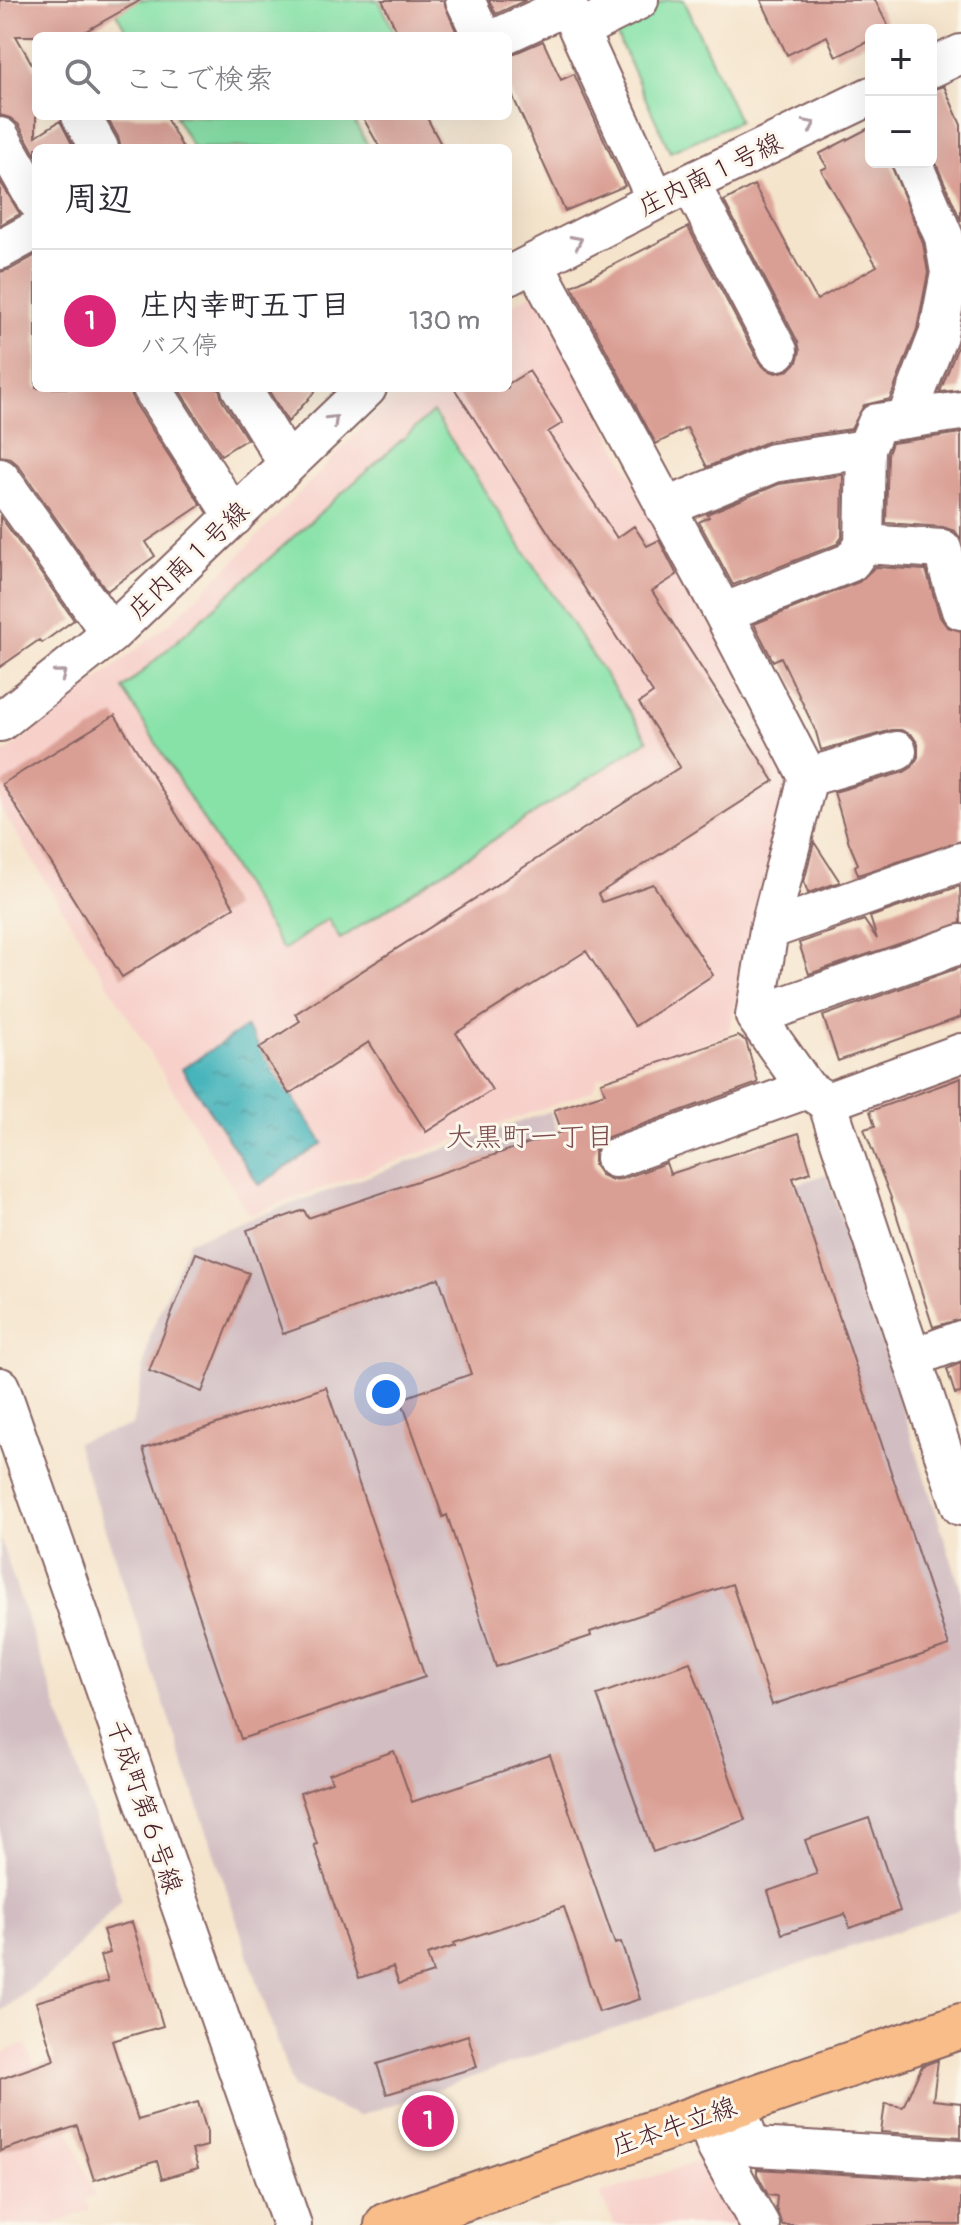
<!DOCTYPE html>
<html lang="ja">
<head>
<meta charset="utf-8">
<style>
	:root { --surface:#fff; --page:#f2f2f3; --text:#2b2b33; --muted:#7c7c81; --line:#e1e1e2; --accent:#db2777 }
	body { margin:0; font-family:Pangolin,"Klee One",sans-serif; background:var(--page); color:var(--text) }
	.controls { position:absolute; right:24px; top:24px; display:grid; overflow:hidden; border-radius:12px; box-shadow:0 8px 32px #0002 }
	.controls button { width:72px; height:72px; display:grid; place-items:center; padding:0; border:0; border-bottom:2px solid var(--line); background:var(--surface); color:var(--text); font:40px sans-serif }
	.you { position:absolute; left:386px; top:1394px; width:28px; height:28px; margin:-20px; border:6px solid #fff; border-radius:50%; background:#1a73e8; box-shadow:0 0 0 12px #1a73e833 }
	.badge { display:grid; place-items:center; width:52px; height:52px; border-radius:50%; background:var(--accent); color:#fff; font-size:26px; font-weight:700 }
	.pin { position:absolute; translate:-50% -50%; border:4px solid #fff; box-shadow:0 2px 8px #0006 }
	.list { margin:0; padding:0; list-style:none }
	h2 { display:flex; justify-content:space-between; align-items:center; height:104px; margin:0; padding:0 32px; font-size:34px }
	h2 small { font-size:26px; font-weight:400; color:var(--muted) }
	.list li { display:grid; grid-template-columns:52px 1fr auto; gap:24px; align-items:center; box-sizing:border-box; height:144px; padding:0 32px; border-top:2px solid var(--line) }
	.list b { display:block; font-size:30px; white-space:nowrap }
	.list p { margin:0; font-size:26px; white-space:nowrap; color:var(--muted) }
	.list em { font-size:26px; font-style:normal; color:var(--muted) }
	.icon { flex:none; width:44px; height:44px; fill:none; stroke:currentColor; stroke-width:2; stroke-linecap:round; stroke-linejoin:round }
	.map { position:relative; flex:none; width:961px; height:2225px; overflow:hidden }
	.search { position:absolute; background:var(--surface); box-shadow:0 8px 32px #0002; left:32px; top:32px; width:480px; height:88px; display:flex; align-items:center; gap:20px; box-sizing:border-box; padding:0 28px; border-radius:12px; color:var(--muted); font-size:30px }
	.panel { position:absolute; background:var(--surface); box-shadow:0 8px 32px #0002; left:32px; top:144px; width:480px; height:248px; border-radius:12px }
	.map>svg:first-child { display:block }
	.built { fill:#f7d0ca }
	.industrial { fill:#d2bec2 }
	.park { fill:#87e2a8; stroke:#68806a; stroke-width:2 }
	.water { fill:url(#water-ripples); stroke:#466972; stroke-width:2 }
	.building { fill:#da9f94 }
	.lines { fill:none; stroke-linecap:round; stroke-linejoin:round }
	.minor-casing { stroke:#866463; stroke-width:42 }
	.major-casing { stroke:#866463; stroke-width:48 }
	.minor { stroke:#fff; stroke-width:38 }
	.major { stroke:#f8bd89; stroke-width:44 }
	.oneway { stroke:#ae9aa0 }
	.labels { text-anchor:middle; stroke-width:6; stroke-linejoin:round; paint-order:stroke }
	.street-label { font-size:26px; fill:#4a1f2b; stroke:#fbf7ec }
	.neighbourhood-label { font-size:28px; fill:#7c4c50; stroke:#fbf7ec }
</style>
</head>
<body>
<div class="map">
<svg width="961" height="2225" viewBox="0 0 961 2225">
	<defs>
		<pattern id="water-ripples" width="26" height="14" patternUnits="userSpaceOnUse" patternTransform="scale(2)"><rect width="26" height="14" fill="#42b3ba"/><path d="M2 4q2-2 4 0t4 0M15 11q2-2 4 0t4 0" fill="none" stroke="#399197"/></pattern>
	</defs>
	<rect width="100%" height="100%" fill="#fbf7ec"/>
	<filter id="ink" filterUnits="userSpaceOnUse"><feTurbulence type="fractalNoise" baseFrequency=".0125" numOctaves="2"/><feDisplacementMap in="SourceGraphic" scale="16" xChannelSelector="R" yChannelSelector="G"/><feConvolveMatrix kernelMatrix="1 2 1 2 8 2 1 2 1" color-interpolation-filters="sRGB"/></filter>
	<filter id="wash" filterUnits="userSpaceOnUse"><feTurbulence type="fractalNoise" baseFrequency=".006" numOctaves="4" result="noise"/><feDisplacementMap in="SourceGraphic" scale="32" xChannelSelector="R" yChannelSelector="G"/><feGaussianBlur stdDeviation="1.8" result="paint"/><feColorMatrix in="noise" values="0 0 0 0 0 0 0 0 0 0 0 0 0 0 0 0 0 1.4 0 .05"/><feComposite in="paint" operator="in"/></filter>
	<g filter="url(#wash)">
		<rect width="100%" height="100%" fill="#f5e4cc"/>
		<path class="built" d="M535,292L789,774L728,1035L598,1078L593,1090L249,1215L0,807V757L171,622L229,566L400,388H508V307Z
			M26,2043L48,2104L58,2102L95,2196L86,2199L90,2210L52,2225H0V2054Z
			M711,2157L747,2225H615L600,2194Z"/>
		<path class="industrial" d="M550,1111L598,1251L827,1174L961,1590V1909L359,2116L293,2088L76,1442L132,1426L151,1332L189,1241Z
			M0,1539L122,1899L56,1970L0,2012Z"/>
		<path class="park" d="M109,0H379L396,36H129Z
			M666,0H684L739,121L670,152L612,25Z
			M175,116H351L369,147L193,148Z
			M433,412L648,740L340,939L328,919L283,950L123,689Z"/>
		<path class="water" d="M246,1027L323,1143L259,1185L182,1069Z"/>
		<g id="blocks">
			<path class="building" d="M0,0H141L77,36H16L36,71V136L60,121L74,148H36V156L19,125L10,118L0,115Z
				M382,0H443L458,36H399Z
				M489,0H526L496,14Z
				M761,0H875L890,30H871V40L836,57L827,36L787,55Z
				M543,41L561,80L574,74L625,186L565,211L508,86V56Z
				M944,86L961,125V221L931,152V90Z
				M106,116H165L183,148H121L118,137Z
				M362,116H426L443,148H380Z
				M871,127V162H890L923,243L928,273L917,329L890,399L864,405L851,429L769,441L707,467L687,428L656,444L572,286L688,227L759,362L767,370L776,373L789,370L797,362L800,351L798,342L724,201L754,185L817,300L877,266L821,170L827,167L819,154Z
				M0,181L20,214L0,225Z
				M36,255V388H130L133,400L201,505L146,542L155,556L107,591L18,465L10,458L0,456V272L11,269Z
				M961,332V390L940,392L959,343Z
				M529,371L563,423L548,432L617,538L634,526L647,546L659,540L677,575L652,591L774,781L598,894L602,902L653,884L713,975L635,1026L586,951L456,1033L492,1090L426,1132L369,1042L289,1094L259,1048L300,1021L295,1014L680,767L639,703L653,693L454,388H508V384Z
				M178,388H219L222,400L247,439L221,455Z
				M267,388H318L288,422Z
				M961,433V539L955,531L943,527L886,523L888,454L892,443Z
				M843,475L842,537L837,544L733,585L699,522L709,517L707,514L779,484Z
				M0,516L74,620L42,643L39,640L0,667Z
				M875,567L926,570L940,617L947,627L961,631V841L858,875L855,866L858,864L849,843L834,792L904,772L912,767L918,757V744L912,735L901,730H892L821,750L816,732L781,657L773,661L754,624L859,582Z
				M115,715L234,907L122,977L2,784Z
				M814,842L840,882L808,893L804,882Z
				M960,886L961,923L809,974L799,943L864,920L877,939L870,917Z
				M961,967V1017L838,1061L823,1016Z
				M738,1036L746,1041L758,1083L608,1137L598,1144L594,1153V1165L601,1175L612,1180L622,1179L666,1163L670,1174L799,1133L811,1172L793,1178L949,1646L772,1705L732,1584L590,1632L591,1636L496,1667L447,1515L443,1517L401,1399L471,1374L439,1278L283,1334L247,1230L304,1210L308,1218L562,1132L554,1110L605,1093L601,1082Z
				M961,1078V1319L933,1327L890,1195L864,1129L875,1126L870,1111Z
				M196,1253L249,1273L202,1392L149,1371Z
				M961,1363V1393L955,1394L947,1369Z
				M326,1387L425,1677L241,1739L143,1449Z
				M690,1662L745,1820L653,1852L597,1695Z
				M394,1751L412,1802L550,1755L615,1944L621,1942L640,1999L599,2012L564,1907L454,1943L455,1946L427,1955L433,1973L399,1984L393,1967L359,1978L314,1845L317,1844L300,1793L332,1782L329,1774Z
				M869,1818L900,1911L850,1928L845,1914L782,1934L768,1891L817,1874L805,1840Z
				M132,1922L163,2026L112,2041L138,2120L198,2102L207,2132V2146L192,2150L198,2168L162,2179L157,2161L94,2180L77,2126L0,2151V2079L54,2060L36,2002L108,1981L100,1956L110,1953L103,1930Z
				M468,2035L477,2067L387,2094L377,2064Z
				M938,2060L933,2100L961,2103V2137L881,2132L885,2104L903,2107L922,2066Z
				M757,2169L961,2181V2225H782L776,2208L777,2196L768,2195L757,2174Z"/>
		</g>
	</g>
	<g filter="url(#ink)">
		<use href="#blocks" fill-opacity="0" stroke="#866463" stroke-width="2"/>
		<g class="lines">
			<g class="minor-casing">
				<path id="minor" d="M465,0L482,36
					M565,0L656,200
					M579,30L639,0
					M501,36L568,5
					M931,68L961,54
					M81,116L99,148
					M0,137L36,200
					M690,183L778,351
					M0,250L36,230
					M534,263L723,613L808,777L769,930L755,1016L807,1089L827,1102
					M508,276L690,183L871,96
					M152,388L234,517
					M241,388L288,464
					M906,419L961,411
					M0,478L111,634
					M665,508L773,463L866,449
					M864,544L942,549L961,610
					M723,613L851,562L864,544L866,449L877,423L906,419L938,335L950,273L944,237L912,162
					M0,722L111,634L367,388
					M808,777L897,751
					M769,930L961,862
					M755,1016L961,944
					M961,1053L827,1102L961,1506
					M615,1158L807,1089
					M912,1358L961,1340
					M0,1387L292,2225
					M736,2104L747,2135L755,2147L961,2159
					M705,2115L716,2146L760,2225"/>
			</g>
			<g class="major-casing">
				<path id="major" d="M387,2225L961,2026"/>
			</g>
			<use href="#minor" class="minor"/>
			<use href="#major" class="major"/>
		</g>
		<defs><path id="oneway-chevron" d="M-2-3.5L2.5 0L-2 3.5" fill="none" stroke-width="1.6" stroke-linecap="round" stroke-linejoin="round" transform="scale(2)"/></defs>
		<g class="oneway">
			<use href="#oneway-chevron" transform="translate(810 125) rotate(-26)"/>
			<use href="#oneway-chevron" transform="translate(577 241) rotate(-27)"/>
			<use href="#oneway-chevron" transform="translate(333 420) rotate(-44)"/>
			<use href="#oneway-chevron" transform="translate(61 674) rotate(-39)"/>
		</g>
	</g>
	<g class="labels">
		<g class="street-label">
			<text transform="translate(710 174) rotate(-26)" y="9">庄内南１号線</text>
			<text transform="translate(188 560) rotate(-44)" y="9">庄内南１号線</text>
			<text transform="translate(145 1806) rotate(71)" y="9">千成町第６号線</text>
			<text transform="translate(674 2126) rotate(-19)" y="9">庄本牛立線</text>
		</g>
		<g class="neighbourhood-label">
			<text x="530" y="1146">大黒町一丁目</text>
		</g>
	</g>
</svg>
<div class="controls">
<button>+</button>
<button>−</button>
</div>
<div class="you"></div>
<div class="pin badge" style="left:428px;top:2121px">1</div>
<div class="search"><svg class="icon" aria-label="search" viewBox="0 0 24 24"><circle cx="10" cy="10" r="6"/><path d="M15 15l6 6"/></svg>ここで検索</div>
<section class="panel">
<h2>周辺<small></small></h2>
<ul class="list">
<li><span class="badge">1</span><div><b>庄内幸町五丁目</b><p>バス停</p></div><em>130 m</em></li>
</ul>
</section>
</div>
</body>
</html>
